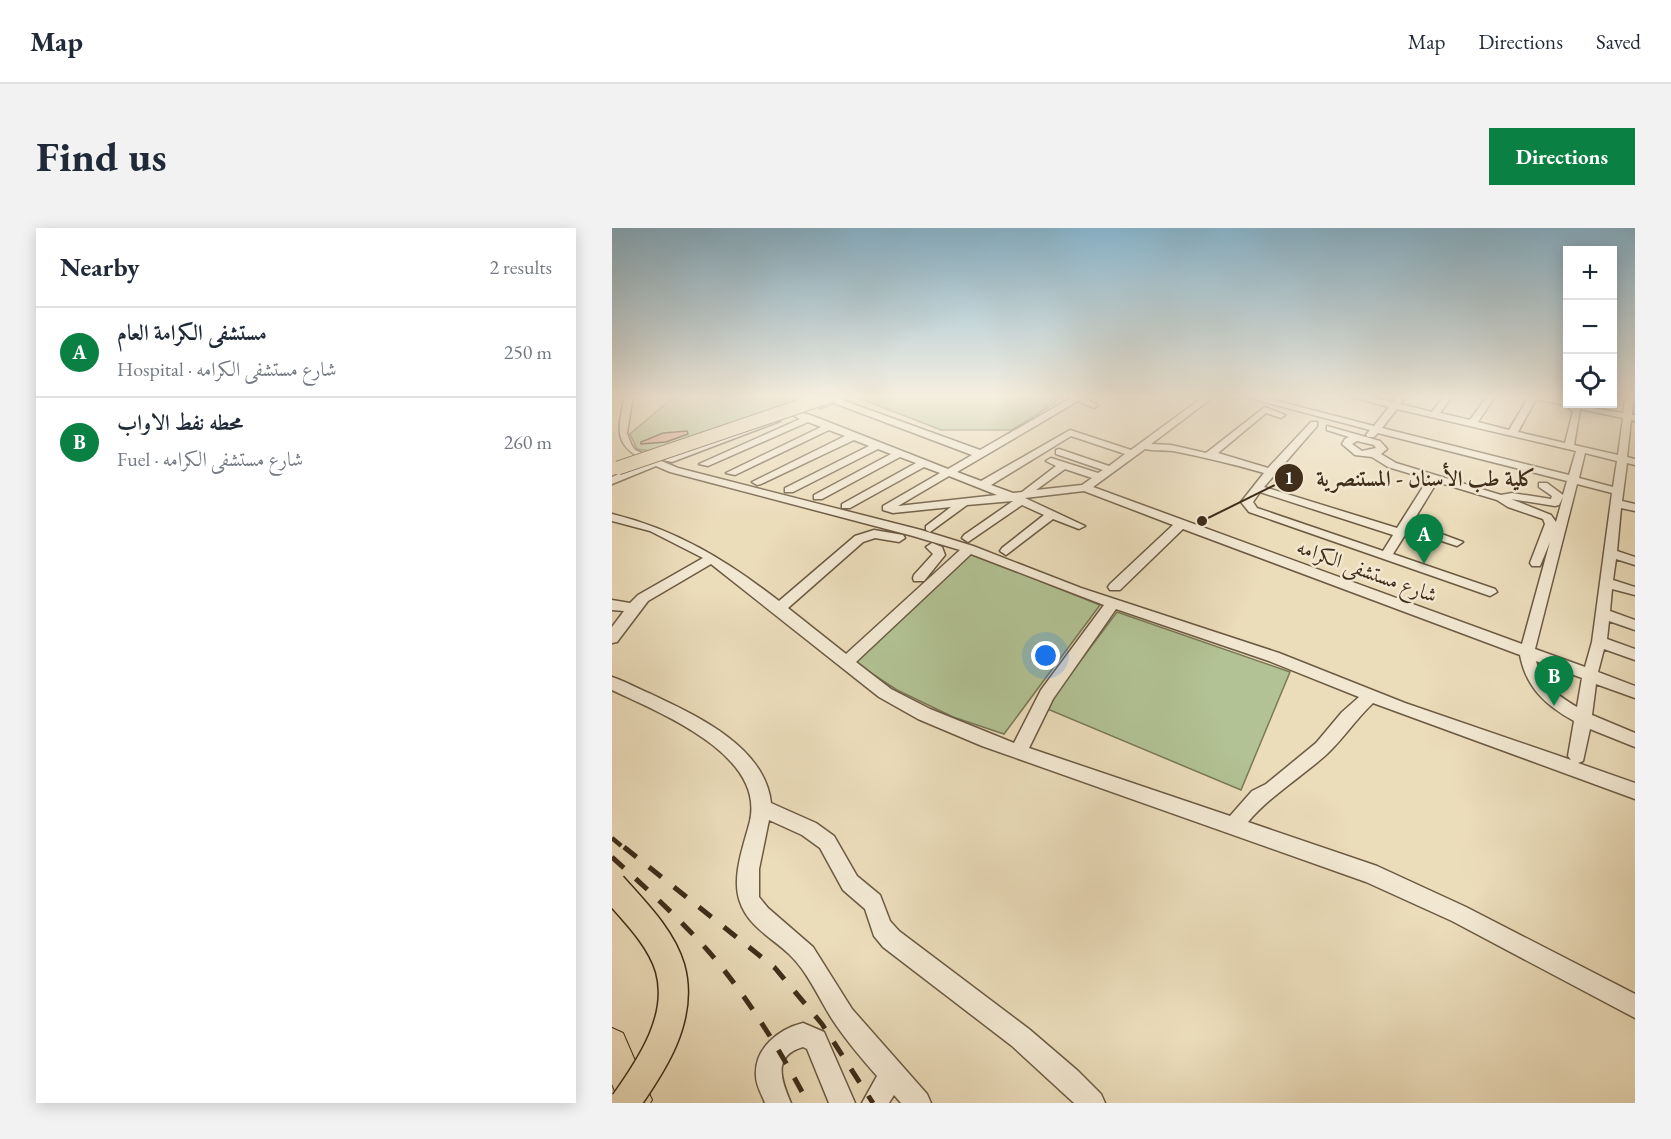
<!DOCTYPE html>
<html lang="en">
<head>
<meta charset="utf-8">
<style>
	:root { --surface:#fff; --page:#f2f2f3; --text:#1f2937; --muted:#747a83; --line:#e0e1e3; --accent:#0b8043 }
	body { margin:0; font-family:"EB Garamond",Amiri,serif; background:var(--page); color:var(--text) }
	.controls { position:absolute; right:18px; top:18px; display:grid; overflow:hidden; border-radius:0px; box-shadow:0 3px 15px #0003 }
	.controls button { width:54px; height:54px; display:grid; place-items:center; padding:0; border:0; border-bottom:2px solid var(--line); background:var(--surface); color:var(--text); font:30px sans-serif }
	.you { position:absolute; left:434px; top:428px; width:21px; height:21px; margin:-15px; border:4px solid #fff; border-radius:50%; background:#1a73e8; box-shadow:0 0 0 9px #1a73e833 }
	.badge { display:grid; place-items:center; width:39px; height:39px; border-radius:50%; background:var(--accent); color:#fff; font-size:20px; font-weight:700 }
	.pin { position:absolute; translate:-50% -50px; filter:drop-shadow(0 2px 3px #0008) }
	.pin::after { content:''; position:absolute; top:32px; width:21px; height:18px; background:inherit; clip-path:polygon(0 0,100% 0,50% 100%) }
	.list { margin:0; padding:0; list-style:none }
	h2 { display:flex; justify-content:space-between; align-items:center; height:78px; margin:0; padding:0 24px; font-size:26px }
	h2 small { font-size:20px; font-weight:400; color:var(--muted) }
	.list li { display:grid; grid-template-columns:39px 1fr auto; gap:18px; align-items:center; box-sizing:border-box; height:90px; padding:0 24px; border-top:2px solid var(--line) }
	.list b { display:block; font-size:22px; white-space:nowrap }
	.list p { margin:0; font-size:20px; white-space:nowrap; color:var(--muted) }
	.list em { font-size:20px; font-style:normal; color:var(--muted) }
	.icon { flex:none; width:33px; height:33px; fill:none; stroke:currentColor; stroke-width:2; stroke-linecap:round; stroke-linejoin:round }
	.map { position:relative; flex:none; width:1023px; height:875px; overflow:hidden; border-radius:0px }
	header { display:flex; align-items:center; gap:36px; box-sizing:border-box; height:84px; padding:0 30px; background:var(--surface); border-bottom:2px solid var(--line) }
	header strong { font-size:28px }
	nav { display:flex; gap:33px; margin-inline-start:auto; font-size:21px }
	.intro { display:flex; align-items:center; justify-content:space-between; box-sizing:border-box; height:144px; padding:0 36px }
	h1 { margin:0; font-size:42px }
	.button { padding:15px 27px; border-radius:0px; background:var(--accent); color:#fff; font-size:21px; font-weight:700 }
	main { display:flex; gap:36px; padding:0 36px }
	aside { flex:1; background:var(--surface); border-radius:0px; box-shadow:0 3px 15px #0003 }
	.map>svg:first-child { display:block }
	.green { fill:#b2c294; stroke:#797857; stroke-width:1.5 }
	.building { fill:#dca088; stroke:#402e1a; stroke-width:1.5 }
	.lines { fill:none; stroke-linecap:round; stroke-linejoin:round }
	.minor-casing { stroke:#6b5a42; stroke-width:3 }
	.major-casing { stroke:#402e1a; stroke-width:2 }
	.minor { fill:#f2e8d2; fill-rule:evenodd }
	.major { fill:#ebdcba; fill-rule:evenodd }
	.rail-far1 { stroke:#402e1a; stroke-width:4.5; stroke-dasharray:12 12; stroke-linecap:butt }
	.rail { stroke:#402e1a; stroke-width:5; stroke-dasharray:16 16; stroke-linecap:butt }
	.major-bridge-far1-casing { stroke:#402e1a; stroke-width:15; stroke-linecap:butt }
	.major-bridge-casing { stroke:#402e1a; stroke-width:32; stroke-linecap:butt }
	.major-bridge-far1 { stroke:#ebdcba; stroke-width:13 }
	.major-bridge { stroke:#ebdcba; stroke-width:29 }
	.labels { text-anchor:middle; stroke-width:5; stroke-linejoin:round; paint-order:stroke }
	.street-label { font-size:21px; fill:#402e1a; stroke:#f2e8d2 }
	.leader { fill:none; stroke:#402e1a; stroke-width:2 }
	.callout-dot { fill:#402e1a; stroke:#f2e8d2; stroke-width:2 }
	.mark-label { font-size:18px; text-anchor:middle; font-weight:bold; fill:#fff }
	.callout-label { font-size:22px; text-anchor:middle; font-weight:bold; fill:#402e1a; stroke:#f2e8d2; stroke-width:5; stroke-linejoin:round; paint-order:stroke }
</style>
</head>
<body>
<header>
<strong>Map</strong>
<nav><a>Map</a><a>Directions</a><a>Saved</a></nav>
</header>
<div class="intro"><h1>Find us</h1><a class="button">Directions</a></div>
<main>
<aside>
<h2>Nearby<small>2 results</small></h2>
<ul class="list">
<li><span class="badge">A</span><div><b>مستشفى الكرامة العام</b><p>Hospital · شارع مستشفى الكرامه</p></div><em>250 m</em></li>
<li><span class="badge">B</span><div><b>محطه نفط الاواب</b><p>Fuel · شارع مستشفى الكرامه</p></div><em>260 m</em></li>
</ul>
</aside>
<div class="map">
<svg width="1023" height="875" viewBox="0 0 1023 875">
	<rect width="100%" height="100%" fill="#ebdcba"/>
	<filter id="stains"><feTurbulence type="fractalNoise" baseFrequency=".00333" numOctaves="4"/><feColorMatrix values="0 0 0 0 .2 0 0 0 0 .09 0 0 0 0 .02 0 0 0 .5 -.17"/></filter>
	<radialGradient id="worn" r=".72"><stop offset=".6" stop-color="#630" stop-opacity="0"/><stop offset="1" stop-color="#630" stop-opacity=".3"/></radialGradient>
	<path class="green" d="M64,167H205L45,224L25,221L18,206Z
		M239,167H445L443,175L400,202H329Z
		M358,325L488,377L392,506L341,489L285,462L242,434Z
		M505,384L678,444L629,562L433,480Z"/>
	<path class="building" d="M75,203L76,206L54,214L29,216V214L51,205Z"/>
	<g class="lines">
		<g class="minor-casing">
			<path id="minor" d="M13,167H21L15,205L19,216L23,222L66,240L309,302L361,318L469,360L667,425L793,475L959,532L956,528L962,493C935,478 914,460 908,427L571,301L508,362H498L496,359L498,356L561,297L472,263L413,270L473,298L467,301L441,291L394,327L388,323L390,320L432,287L410,277L356,314L350,310L352,307L401,273L355,277L318,304L314,302V298L339,279L281,285L271,282V278L328,245L312,239L238,280H230V276L304,235L288,229L210,271H202V267L279,226L266,221L181,264H173V260L257,218L242,212L149,256L145,257L140,254L233,208L217,202L123,247L114,245L209,199L196,194L96,238L87,236L188,191L179,186L183,183L201,188L336,241L360,227L222,175L208,180L204,177L228,167H240L230,172L368,222L459,170L455,167H466L486,177L482,180L466,173L345,244L369,253L458,202L519,222L594,167H604L539,216L559,217L594,225L653,179L673,187L669,190L654,185L606,225L656,240L699,194H705V198L652,259L785,300L816,251L776,239L760,229L743,227L730,216L733,211L737,209L715,202V198L768,213L775,221L769,226L784,235L889,267L900,265L939,271L940,268L927,259V255H935L951,267L955,253L766,205L762,209H756L754,207L758,202L626,167H641L762,198L777,179L734,167H749L781,174L786,167H795L788,176L820,184L833,167H841L828,185L858,192L876,167H884L866,194L897,202L916,170L912,167H929L956,172V176L1011,185L1014,167H1022L1020,187H1023V193L1019,192L1015,229L1023,231V237L1015,235L1010,273L1023,276V283L1009,280L1005,323L1023,329V337L1004,331L1001,352L1023,359V367L1000,361L998,383L1023,392V402L997,393L995,411L1023,421V432L992,421L986,444L1023,458V470L984,456L980,487L1023,505V519L978,501L971,533L966,535L1023,555V571L761,475C744,491 731,511 714,527C688,550 658,568 636,594L765,638L854,679L1023,766V790L840,693L754,654L370,518L306,491L267,469L99,336L36,373L5,414L0,415V399L12,383L0,382V372L18,375L26,367L91,330L38,303L0,293V286C65,302 114,332 167,373L243,308L262,302L291,307L293,310L287,314L263,310L251,314L176,380L234,426L348,322L301,308L58,244L44,238L0,256V249L36,234C0,217 6,203 13,167ZM924,171L952,177L961,183L953,215L906,204ZM785,181L964,223L957,247L770,200ZM968,181L1011,190L1006,227L962,217ZM459,208L513,226L497,238L447,221L444,222V226L491,242L486,245L439,230L434,233L444,238L410,264L401,265L379,257ZM745,213L762,217L764,220L750,223L740,216ZM533,221C542,223 551,222 561,223C592,229 621,236 652,245L629,274L637,284L878,368L885,364L883,361L781,326L796,302L845,318L851,314L800,295L825,254L885,272L896,279L931,291L933,296L918,335L920,338H928L938,314L910,416L481,259ZM973,225L1005,233L1001,259L967,250ZM453,241L480,250L470,257L424,262ZM337,248L385,267L286,278ZM965,256L1000,265L980,414L973,439L923,421ZM648,264L781,307L771,323L645,280L641,274ZM951,269L944,294L939,287L899,271L943,278L947,277ZM359,326L492,377L429,462L402,515L318,481L279,461L244,434ZM504,381L657,433L747,469L730,484L704,515L654,556L640,563L618,588L417,520L441,471ZM924,433L970,450L965,479C946,468 929,455 924,433Z
				M160,191L168,193L60,234L51,232Z
				M320,315L330,319L333,327L312,353H302L301,350L302,347L321,326L314,319Z
				M0,449C13,453 26,461 39,466C83,487 153,518 159,575L204,595L222,608L245,648L268,667L278,693L287,703L417,801L466,843L489,866L493,875H462L400,818L271,719L262,708L253,681L231,662L208,620L190,607L157,592L147,641V669L156,680L201,719L240,781L315,866L319,875H289L282,867L277,875H250L265,848C249,830 233,811 220,791C206,769 196,744 177,726C160,710 136,698 128,674C119,649 132,617 138,593C153,526 48,485 0,462Z
				M191,795L212,804L243,875H217L195,821L191,819C159,828 170,854 179,875H153C150,867 144,857 144,848C142,820 167,801 191,795Z"/>
		</g>
		<g class="major-casing">
			<path id="major" d="M0,800L11,805L40,872L38,875H8L0,856Z"/>
		</g>
		<use href="#minor" class="minor"/>
		<use href="#major" class="major"/>
		<path class="rail-far1" d="M0,610L13,621"/>
		<path class="rail" d="M12,619L163,740L210,796L261,875
			M0,629C34,660 68,691 98,725C137,771 168,822 196,875"/>
		<g class="major-bridge-far1-casing">
			<path id="major-bridge-far1" d="M6,240L221,167"/>
		</g>
		<g class="major-bridge-casing">
			<path id="major-bridge" d="M0,658C21,682 49,709 58,740C72,789 40,837 13,875"/>
		</g>
		<use href="#major-bridge-far1" class="major-bridge-far1"/>
		<use href="#major-bridge" class="major-bridge"/>
	</g>
	<linearGradient id="sky" x2="0" y2="1"><stop stop-color="#88b7d1"/><stop offset="0.58" stop-color="#f6efe0"/><stop offset="1" stop-color="#f6efe0" stop-opacity="0"/></linearGradient>
	<rect width="1023" height="290" fill="url(#sky)"/>
	<g class="labels">
		<g class="street-label">
			<text transform="translate(755 343) rotate(20)" y="7">شارع مستشفى الكرامه</text>
		</g>
	</g>
	<path class="leader" d="M590 293L677 250"/>
	<g class="callout-dot">
		<circle cx="590" cy="293" r="6"/>
		<circle cx="677" cy="250" r="15"/>
	</g>
	<g class="mark-label">
		<text x="677" y="256">1</text>
	</g>
	<g class="callout-label">
		<text x="814" y="258">كلية طب الأسنان - المستنصرية</text>
	</g>
	<rect width="100%" height="100%" filter="url(#stains)"/>
	<rect width="100%" height="100%" fill="url(#worn)"/>
</svg>
<div class="controls">
<button>+</button>
<button>−</button>
<button><svg class="icon" aria-label="locate" viewBox="0 0 24 24"><circle cx="12" cy="12" r="6"/><path d="M12 2v4M12 18v4M2 12h4M18 12h4"/></svg></button>
</div>
<div class="you"></div>
<div class="pin badge" style="left:812px;top:336px">A</div>
<div class="pin badge" style="left:942px;top:478px">B</div>
</div>
</main>
</body>
</html>
